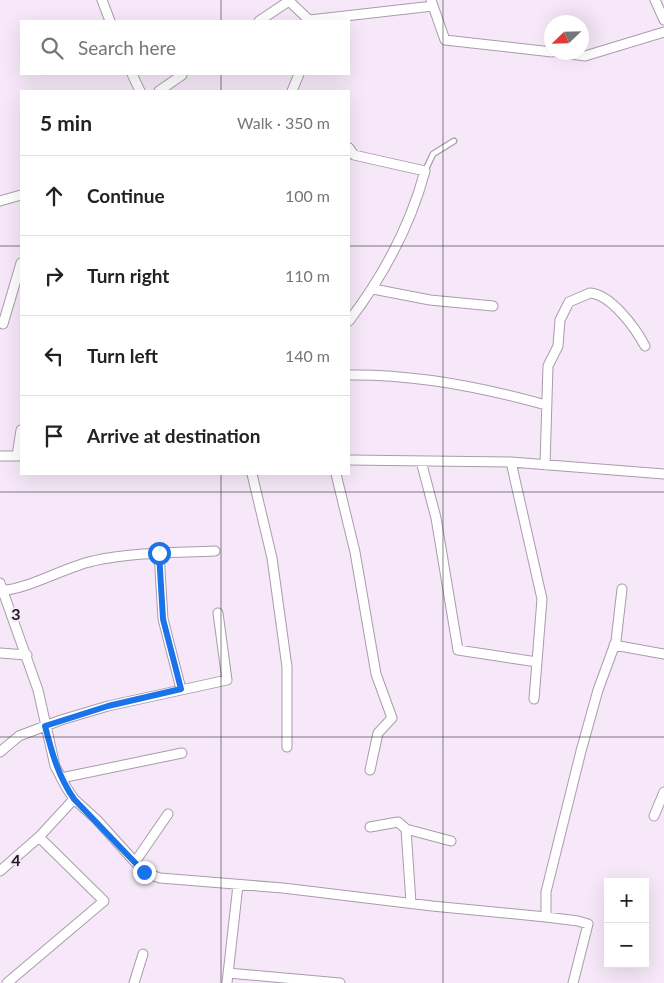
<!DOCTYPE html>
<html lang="en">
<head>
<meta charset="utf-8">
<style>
	:root { --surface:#fff; --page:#f6f6f6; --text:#222; --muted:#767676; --line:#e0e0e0 }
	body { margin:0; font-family:Lato,sans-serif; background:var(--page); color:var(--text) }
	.controls { position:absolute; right:15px; bottom:15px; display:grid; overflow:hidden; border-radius:0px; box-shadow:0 5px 20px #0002 }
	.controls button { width:45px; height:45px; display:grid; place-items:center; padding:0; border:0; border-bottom:1px solid var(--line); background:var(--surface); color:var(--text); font:25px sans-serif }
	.compass { position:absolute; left:544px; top:15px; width:45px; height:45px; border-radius:50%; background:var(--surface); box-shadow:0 5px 20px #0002; rotate:247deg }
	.stop { position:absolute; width:15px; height:15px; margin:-11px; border:4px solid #1a73e8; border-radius:50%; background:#fff }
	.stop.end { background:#1a73e8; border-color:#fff; box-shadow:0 1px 5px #0008 }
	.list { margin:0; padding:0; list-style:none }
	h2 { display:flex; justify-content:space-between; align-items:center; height:65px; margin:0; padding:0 20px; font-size:21px }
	h2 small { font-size:16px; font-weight:400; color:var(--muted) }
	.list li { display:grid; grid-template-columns:32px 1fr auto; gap:15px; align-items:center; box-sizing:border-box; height:80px; padding:0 20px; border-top:1px solid var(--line) }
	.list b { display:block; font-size:19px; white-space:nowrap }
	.list em { font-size:16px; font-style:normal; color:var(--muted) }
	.icon { flex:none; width:28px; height:28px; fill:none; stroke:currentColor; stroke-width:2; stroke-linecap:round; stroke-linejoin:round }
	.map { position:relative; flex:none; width:664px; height:983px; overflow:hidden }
	.search { position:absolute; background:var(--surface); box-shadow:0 5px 20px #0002; left:20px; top:20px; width:330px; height:55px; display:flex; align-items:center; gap:12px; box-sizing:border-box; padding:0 18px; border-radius:0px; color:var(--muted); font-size:19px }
	.panel { position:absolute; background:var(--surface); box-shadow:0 5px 20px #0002; left:20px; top:90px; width:330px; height:385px; border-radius:0px }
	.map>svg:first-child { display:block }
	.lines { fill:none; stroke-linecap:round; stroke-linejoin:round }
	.lane-casing { stroke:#a99cab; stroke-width:7 }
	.street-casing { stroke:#a99cab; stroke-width:11 }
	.lane { stroke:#fff; stroke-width:4.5 }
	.street { stroke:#fff; stroke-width:9 }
	.route { stroke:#1a73e8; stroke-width:6 }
	.grid { fill:none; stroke:#1e191f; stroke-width:1; stroke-opacity:0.55 }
	.grid-label { font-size:16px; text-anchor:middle; font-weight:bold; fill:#1e191f; stroke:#f6e8f8; stroke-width:4; stroke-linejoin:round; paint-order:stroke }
</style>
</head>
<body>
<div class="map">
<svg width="664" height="983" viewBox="0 0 664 983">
	<rect width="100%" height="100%" fill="#f6e8f8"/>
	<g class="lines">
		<g class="lane-casing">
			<path id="lane" d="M425,171L433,154L454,141"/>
		</g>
		<g class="street-casing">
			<path id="street" d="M102,0L110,21
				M288,0L310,21
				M431,0L445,40L552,52
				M655,0L664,20
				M310,20L433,6
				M259,21L289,1
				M557,52L585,56L664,32
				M132,74L140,91
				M159,91L182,75
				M292,91L299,74
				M349,148L354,155L425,171C410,227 384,275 349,321
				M0,201L21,195
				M373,289L430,300L493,306
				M3,324L21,263
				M349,375C416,374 482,387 546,405
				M0,456H21
				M17,456L21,430
				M349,460L511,462L664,474
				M421,461L436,518L458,650L537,662
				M511,462L542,599L534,699
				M545,465L548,366L558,346L560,320L569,302L590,293C611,294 636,329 645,346
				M252,474L272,558L287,667V747
				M336,474L355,552L376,674L392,718L378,733L370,770
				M159,553L163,619L181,689
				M0,583L38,690L55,766L66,787L74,799L97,820L135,862L151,875L160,878L283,888L432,906L546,917
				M3,590C23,591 68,566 93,561C133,552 174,553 215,551
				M614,645L664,654
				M0,653L27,655
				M0,752L19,736L61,720L108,706L227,680L218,613
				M61,778L182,753
				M654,816L664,792
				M370,827L398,822L406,829L411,903
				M406,829L451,841
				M135,862L168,814
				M0,871L39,837L74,799
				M228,973L340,983
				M7,983L104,901L39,837
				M134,983L143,954
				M227,983L238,885
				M573,983L588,924L578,921L546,917V892L581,751L598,690L616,641L622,589"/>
		</g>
		<use href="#lane" class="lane"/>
		<use href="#street" class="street"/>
	</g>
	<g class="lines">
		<path class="route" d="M144,872L74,799C58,776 52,753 45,726L108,706L181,689L163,619L159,553"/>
	</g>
	<path class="grid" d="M221,0V21M443,0V983M221,74V91M0,246H21M349,246H664M221,474V983M0,492H664M0,737H664"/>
	<g class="grid-label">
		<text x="16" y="620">3</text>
		<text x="16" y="866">4</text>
	</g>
</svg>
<div class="controls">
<button>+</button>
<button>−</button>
</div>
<svg class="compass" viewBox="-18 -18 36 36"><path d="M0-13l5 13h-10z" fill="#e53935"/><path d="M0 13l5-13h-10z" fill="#767676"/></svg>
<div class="stop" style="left:159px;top:553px"></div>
<div class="stop end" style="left:144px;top:872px"></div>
<div class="search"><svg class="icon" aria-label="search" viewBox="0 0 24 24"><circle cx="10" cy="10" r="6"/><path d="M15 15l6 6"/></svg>Search here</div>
<section class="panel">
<h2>5 min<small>Walk · 350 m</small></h2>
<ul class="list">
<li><svg class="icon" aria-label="ahead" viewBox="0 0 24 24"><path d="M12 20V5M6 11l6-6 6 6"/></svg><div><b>Continue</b></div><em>100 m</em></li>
<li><svg class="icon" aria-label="right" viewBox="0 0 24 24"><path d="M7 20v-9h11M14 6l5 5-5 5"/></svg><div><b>Turn right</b></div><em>110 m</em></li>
<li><svg class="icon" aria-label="left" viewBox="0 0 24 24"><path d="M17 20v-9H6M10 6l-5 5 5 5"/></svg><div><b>Turn left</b></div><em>140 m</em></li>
<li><svg class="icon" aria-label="arrive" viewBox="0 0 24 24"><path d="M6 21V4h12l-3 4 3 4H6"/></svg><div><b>Arrive at destination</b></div></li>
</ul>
</section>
</div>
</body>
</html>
